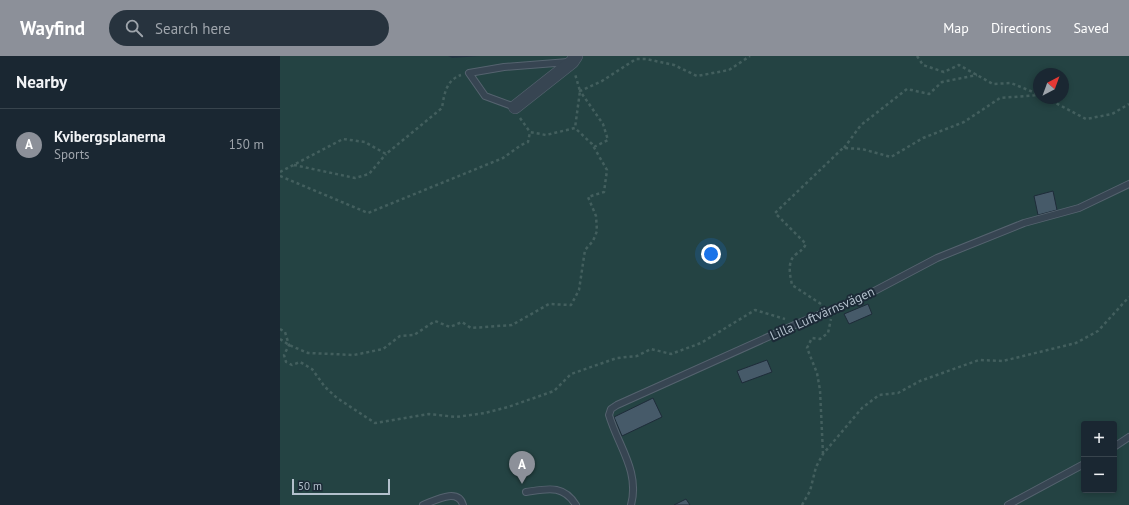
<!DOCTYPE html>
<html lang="en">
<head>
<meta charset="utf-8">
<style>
	:root { --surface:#1a2732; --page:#27333e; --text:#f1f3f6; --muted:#9fa5ac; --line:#38444d; --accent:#8c9099 }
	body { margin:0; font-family:"PT Sans",sans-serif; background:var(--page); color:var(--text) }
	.controls { position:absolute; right:12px; bottom:12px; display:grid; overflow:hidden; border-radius:4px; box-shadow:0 2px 6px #0003 }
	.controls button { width:36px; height:36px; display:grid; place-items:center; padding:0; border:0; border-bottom:1px solid var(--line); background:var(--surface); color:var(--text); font:20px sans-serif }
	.compass { position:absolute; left:753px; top:12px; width:36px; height:36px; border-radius:50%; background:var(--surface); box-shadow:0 2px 6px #0003; rotate:41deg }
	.scale { position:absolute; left:12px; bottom:10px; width:98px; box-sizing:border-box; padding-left:4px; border:2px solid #b3c0cc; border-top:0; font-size:11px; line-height:14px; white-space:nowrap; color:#b3c0cc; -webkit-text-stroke:3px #1c2a37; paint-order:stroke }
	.you { position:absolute; left:431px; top:198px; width:14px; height:14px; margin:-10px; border:3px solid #fff; border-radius:50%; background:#1a73e8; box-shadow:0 0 0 6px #1a73e833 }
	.badge { display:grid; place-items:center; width:26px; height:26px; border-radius:50%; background:var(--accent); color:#fff; font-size:13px; font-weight:700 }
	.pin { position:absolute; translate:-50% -33px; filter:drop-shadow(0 1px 2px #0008) }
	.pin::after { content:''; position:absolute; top:21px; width:14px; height:12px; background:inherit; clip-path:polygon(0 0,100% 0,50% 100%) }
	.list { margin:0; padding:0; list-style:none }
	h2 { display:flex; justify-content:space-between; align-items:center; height:52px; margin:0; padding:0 16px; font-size:17px }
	h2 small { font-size:13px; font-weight:400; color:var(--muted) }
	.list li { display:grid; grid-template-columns:26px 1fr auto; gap:12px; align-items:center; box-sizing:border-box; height:72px; padding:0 16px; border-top:1px solid var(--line) }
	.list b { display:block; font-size:15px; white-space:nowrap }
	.list p { margin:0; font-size:13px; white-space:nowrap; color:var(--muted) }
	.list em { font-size:13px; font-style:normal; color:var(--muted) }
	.icon { flex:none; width:22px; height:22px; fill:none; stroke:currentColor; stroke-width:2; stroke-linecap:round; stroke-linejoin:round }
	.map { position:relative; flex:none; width:849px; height:449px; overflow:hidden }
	header { display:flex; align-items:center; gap:24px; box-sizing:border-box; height:56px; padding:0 20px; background:var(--accent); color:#fff }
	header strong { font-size:19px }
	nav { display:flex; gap:22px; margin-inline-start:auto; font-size:14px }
	.search { width:280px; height:36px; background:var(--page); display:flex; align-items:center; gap:10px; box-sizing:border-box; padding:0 14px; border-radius:22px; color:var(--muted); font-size:15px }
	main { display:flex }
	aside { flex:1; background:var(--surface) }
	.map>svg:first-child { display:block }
	.green { fill:#244343; fill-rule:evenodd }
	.building { fill:#465a69; stroke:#1e2c39 }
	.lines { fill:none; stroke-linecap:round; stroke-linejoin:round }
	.service-casing { stroke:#55636f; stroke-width:8 }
	.minor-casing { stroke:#55636f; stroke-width:14 }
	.path { stroke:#435f5e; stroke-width:2.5; stroke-dasharray:3 3; stroke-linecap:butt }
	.service { stroke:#374552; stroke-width:6 }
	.minor { stroke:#374552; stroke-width:13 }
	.labels { text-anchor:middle; stroke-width:4; stroke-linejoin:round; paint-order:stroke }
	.street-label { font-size:13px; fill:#b3c0cc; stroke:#1c2a37 }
</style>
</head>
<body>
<header>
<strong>Wayfind</strong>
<div class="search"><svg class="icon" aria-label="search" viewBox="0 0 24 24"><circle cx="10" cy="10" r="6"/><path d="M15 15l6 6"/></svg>Search here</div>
<nav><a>Map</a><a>Directions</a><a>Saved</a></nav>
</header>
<main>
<aside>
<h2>Nearby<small></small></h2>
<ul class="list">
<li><span class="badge">A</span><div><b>Kvibergsplanerna</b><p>Sports</p></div><em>150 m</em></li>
</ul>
</aside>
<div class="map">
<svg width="849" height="449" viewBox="0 0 849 449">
	<rect width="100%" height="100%" fill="#223442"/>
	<path class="green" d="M0,0H168L172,2L200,0H849V449H0ZM759,18H783V42H759ZM804,368H834V434H804Z"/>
	<path class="building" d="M773,135L777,154L758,159L754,140Z
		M588,248L592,258L569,268L564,258Z
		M487,304L492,316L462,327L457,315Z
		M373,342L382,361L342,380L334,361Z
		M406,443L410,449H394Z"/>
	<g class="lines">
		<g class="service-casing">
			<path id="service" d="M235,51L205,40L189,17L224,11L288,6
				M834,391L849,381
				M246,436C267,433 283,428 296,449
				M143,449C154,445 178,431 183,449
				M351,449C360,415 338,390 329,359L331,353L337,349L519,267L585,240L657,202L744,167L799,152L849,128
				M728,449L804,408"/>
		</g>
		<g class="minor-casing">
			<path id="minor" d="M235,51L292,6L296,0"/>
		</g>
		<path class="path" d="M637,0L643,9L664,16L679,9L713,28L731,27L758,38
			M766,42L806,63L832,58L849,48
			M240,62L250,76L266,79L295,72L300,35L295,18
			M314,91L328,84L323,68L300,35L322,25L356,3H366L394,9L417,20L449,14L470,0
			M564,92L581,69L627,33L649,38L662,26L697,19
			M14,109L75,122L89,118L106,98
			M0,116L63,83L85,86L106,98L162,52C164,39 166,24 181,19
			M0,120L88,157L223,102L241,89L248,86L250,76
			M541,248L512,229C510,219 507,206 515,199C520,195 523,194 526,188L495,157L563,92L582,93L611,101L643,82L684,66L720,42L759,39
			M0,273L5,276L9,289L4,299L6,306L12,309L20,306L32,313L45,331L57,342L95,367L149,358L176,361L205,357L228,351L274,335L291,318L337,302L357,300L371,293L391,298L421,287L475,254L505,263
			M0,283L9,289L28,297L74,299L103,293L120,280L134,279L155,265L170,271L182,266L191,272L232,269L269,248L291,249L299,234L305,194L313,185L317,175L316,160L308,141L324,136L327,114L312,88L295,72
			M543,398L540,334L537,317L527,292L532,282L540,283L548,277L551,263
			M522,449L530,435L536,411L543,398L582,352L599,339L618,337L640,325L699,304L723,305L796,287L818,275L849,241"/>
		<use href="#service" class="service"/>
		<use href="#minor" class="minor"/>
	</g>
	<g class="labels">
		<g class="street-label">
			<text transform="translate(542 257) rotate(-24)" y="5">Lilla Luftvärnsvägen</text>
		</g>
	</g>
</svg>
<div class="controls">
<button>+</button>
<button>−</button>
</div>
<svg class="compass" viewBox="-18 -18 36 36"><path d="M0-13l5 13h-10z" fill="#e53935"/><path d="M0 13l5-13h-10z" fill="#9fa5ac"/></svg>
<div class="scale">50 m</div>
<div class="you"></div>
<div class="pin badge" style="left:242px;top:428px">A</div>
</div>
</main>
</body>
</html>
